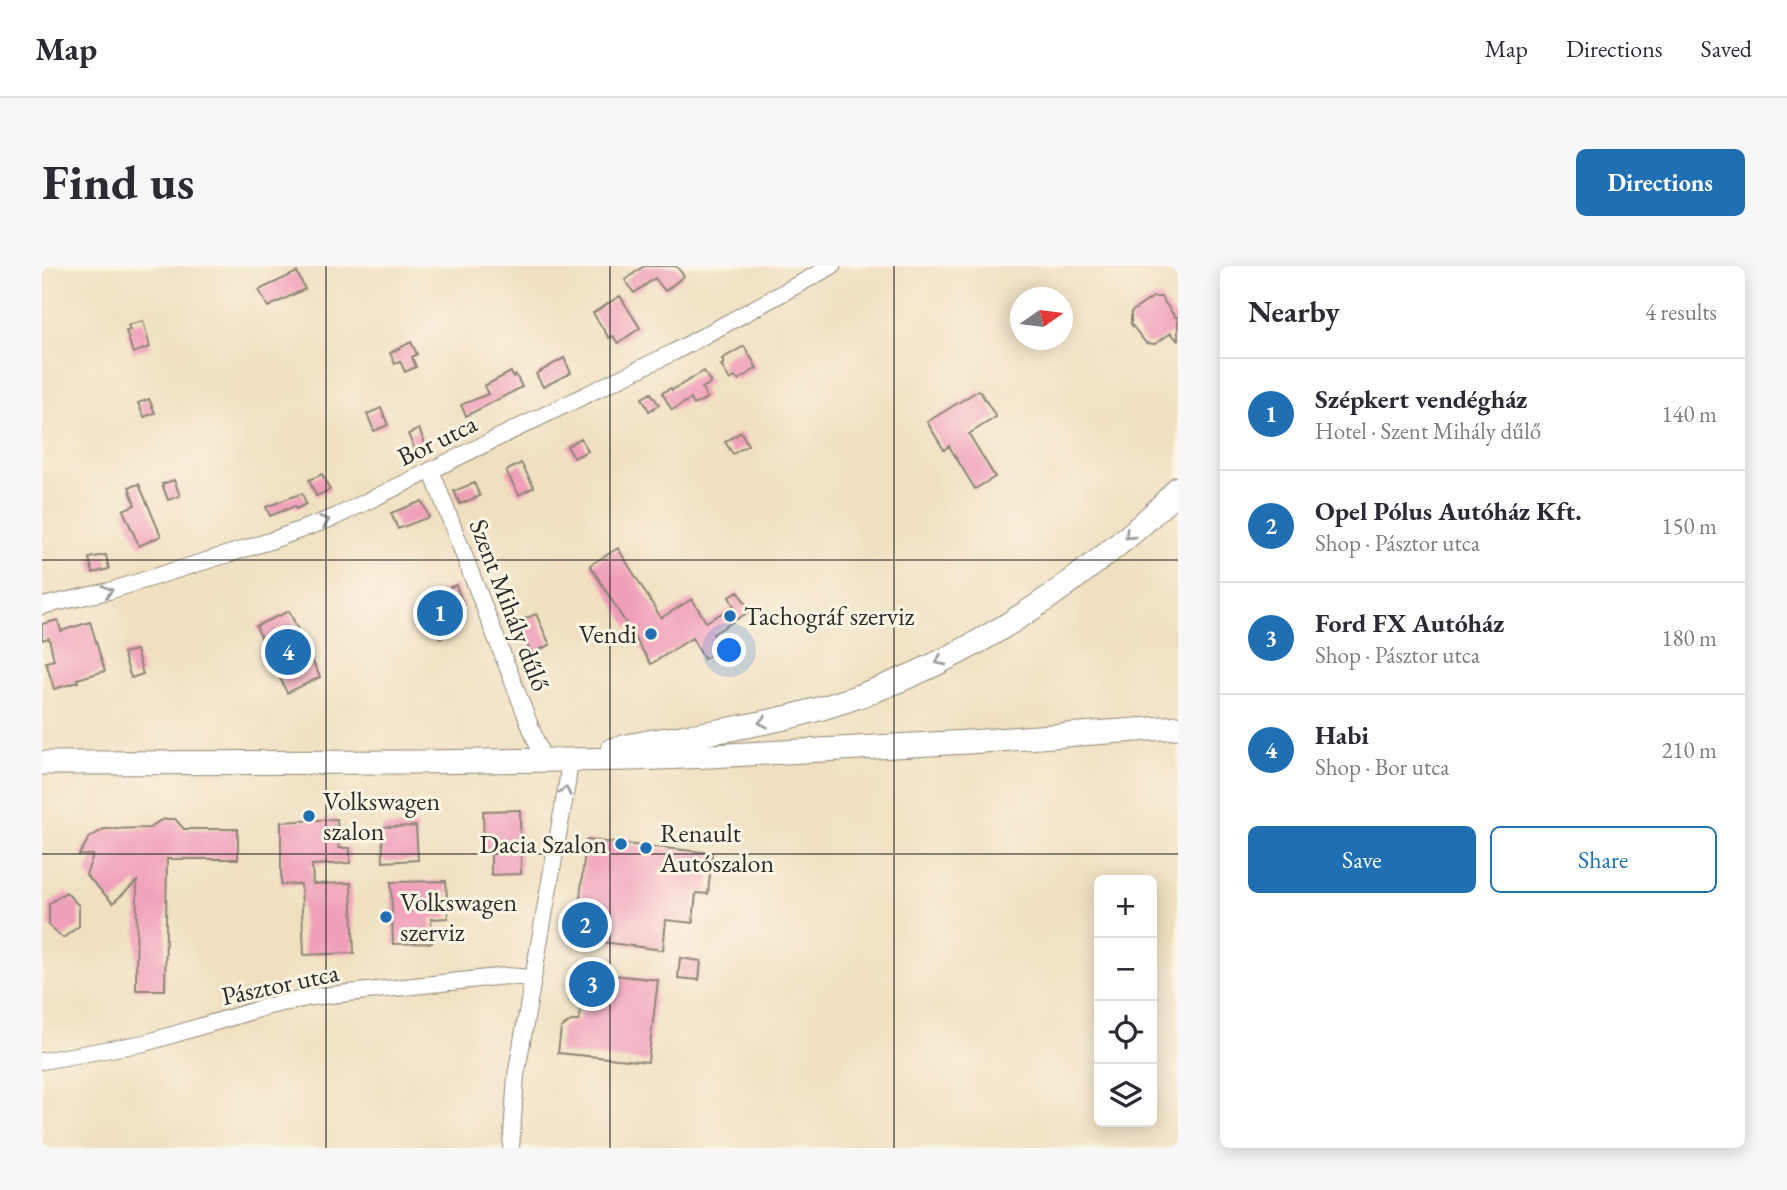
<!DOCTYPE html>
<html lang="en">
<head>
<meta charset="utf-8">
<style>
	:root { --surface:#fff; --page:#f7f7f7; --text:#2b2b33; --muted:#7c7c81; --line:#e1e1e2; --accent:#1f6fb2 }
	body { margin:0; font-family:"EB Garamond",serif; background:var(--page); color:var(--text) }
	.controls { position:absolute; right:21px; bottom:21px; display:grid; overflow:hidden; border-radius:10px; box-shadow:0 4px 18px #0003 }
	.controls button { width:63px; height:63px; display:grid; place-items:center; padding:0; border:0; border-bottom:2px solid var(--line); background:var(--surface); color:var(--text); font:35px sans-serif }
	.compass { position:absolute; left:968px; top:21px; width:63px; height:63px; border-radius:50%; background:var(--surface); box-shadow:0 4px 18px #0003; rotate:76deg }
	.you { position:absolute; left:688px; top:385px; width:24px; height:24px; margin:-18px; border:5px solid #fff; border-radius:50%; background:#1a73e8; box-shadow:0 0 0 10px #1a73e833 }
	.badge { display:grid; place-items:center; width:46px; height:46px; border-radius:50%; background:var(--accent); color:#fff; font-size:23px; font-weight:700 }
	.pin { position:absolute; translate:-50% -50%; border:4px solid #fff; box-shadow:0 2px 7px #0006 }
	.list { margin:0; padding:0; list-style:none }
	h2 { display:flex; justify-content:space-between; align-items:center; height:91px; margin:0; padding:0 28px; font-size:30px }
	h2 small { font-size:23px; font-weight:400; color:var(--muted) }
	.list li { display:grid; grid-template-columns:46px 1fr auto; gap:21px; align-items:center; box-sizing:border-box; height:112px; padding:0 28px; border-top:2px solid var(--line) }
	.list b { display:block; font-size:26px; white-space:nowrap }
	.list p { margin:0; font-size:23px; white-space:nowrap; color:var(--muted) }
	.list em { font-size:23px; font-style:normal; color:var(--muted) }
	.actions { display:flex; gap:14px; padding:21px 28px }
	.actions a { flex:1; padding:16px 0; border:2px solid var(--accent); border-radius:10px; text-align:center; font-size:24px; color:var(--accent) }
	.actions .main { background:var(--accent); color:#fff }
	.icon { flex:none; width:38px; height:38px; fill:none; stroke:currentColor; stroke-width:2; stroke-linecap:round; stroke-linejoin:round }
	.map { position:relative; flex:none; width:1136px; height:882px; overflow:hidden; border-radius:10px }
	header { display:flex; align-items:center; gap:42px; box-sizing:border-box; height:98px; padding:0 35px; background:var(--surface); border-bottom:2px solid var(--line) }
	header strong { font-size:33px }
	nav { display:flex; gap:38px; margin-inline-start:auto; font-size:24px }
	.intro { display:flex; align-items:center; justify-content:space-between; box-sizing:border-box; height:168px; padding:0 42px }
	h1 { margin:0; font-size:49px }
	.button { padding:18px 32px; border-radius:10px; background:var(--accent); color:#fff; font-size:24px; font-weight:700 }
	main { display:flex; gap:42px; padding:0 42px }
	aside { flex:1; background:var(--surface); border-radius:10px; box-shadow:0 4px 18px #0003 }
	.map>svg:first-child { display:block }
	.building { fill:#f09fb9 }
	.lines { fill:none; stroke-linecap:round; stroke-linejoin:round }
	.street-casing { stroke:#8e8676; stroke-width:18 }
	.secondary-casing { stroke:#8e8676; stroke-width:25 }
	.street { stroke:#fff; stroke-width:16 }
	.secondary { stroke:#fff; stroke-width:23 }
	.oneway { stroke:#a0a0a0 }
	.grid { fill:none; stroke:#2b2b2b; stroke-width:2; stroke-opacity:0.55 }
	.poi-dot { fill:#1f6fb2; stroke:#fcf5e5; stroke-width:2.5 }
	.labels { text-anchor:middle; stroke-width:6; stroke-linejoin:round; paint-order:stroke }
	.street-label { font-size:26px; fill:#2b2b2b; stroke:#fcf5e5 }
	.poi-label { font-size:26px; fill:#2b2b2b; stroke:#fcf5e5; text-anchor:start }
</style>
</head>
<body>
<header>
<strong>Map</strong>
<nav><a>Map</a><a>Directions</a><a>Saved</a></nav>
</header>
<div class="intro"><h1>Find us</h1><a class="button">Directions</a></div>
<main>
<div class="map">
<svg width="1136" height="882" viewBox="0 0 1136 882">
	<rect width="100%" height="100%" fill="#fcf5e5"/>
	<filter id="ink" filterUnits="userSpaceOnUse"><feTurbulence type="fractalNoise" baseFrequency=".0143" numOctaves="2"/><feDisplacementMap in="SourceGraphic" scale="14" xChannelSelector="R" yChannelSelector="G"/><feConvolveMatrix kernelMatrix="1 2 1 2 8 2 1 2 1" color-interpolation-filters="sRGB"/></filter>
	<filter id="wash" filterUnits="userSpaceOnUse"><feTurbulence type="fractalNoise" baseFrequency=".00686" numOctaves="4" result="noise"/><feDisplacementMap in="SourceGraphic" scale="28" xChannelSelector="R" yChannelSelector="G"/><feGaussianBlur stdDeviation="1.57" result="paint"/><feColorMatrix in="noise" values="0 0 0 0 0 0 0 0 0 0 0 0 0 0 0 0 0 1.4 0 .05"/><feComposite in="paint" operator="in"/></filter>
	<g filter="url(#wash)">
		<rect width="100%" height="100%" fill="#f0e0c1"/>
		<g id="blocks">
			<path class="building" d="M602,0H634L642,10L623,25L613,12L592,27L583,14Z
				M255,6L263,23L226,41L217,24Z
				M578,30L598,62L576,77L571,70L567,72L551,47Z
				M1111,31H1119L1133,51H1136V75L1129,67L1113,78L1104,77L1089,58V46Z
				M101,55L108,81L91,87L84,65L88,64L86,59Z
				M369,76L375,88L370,91L374,101L363,106L358,95L353,98L348,87Z
				M702,80L715,102L696,114L693,111L688,114L679,99L682,98L680,93Z
				M522,92L529,107L501,121L494,108Z
				M662,105L669,117L660,122L665,132L652,139L649,133L630,144L620,127L629,122L630,124Z
				M469,106L471,111L474,109L480,121L424,150L419,139L446,128L442,120Z
				M937,124L954,151L927,168L953,211L933,223L907,180L902,184L885,156Z
				M609,127L617,139L607,145L600,132Z
				M107,133L113,147L102,151L96,137Z
				M339,142L346,159L332,165L325,148Z
				M377,163L384,179L373,184L366,168Z
				M699,166L706,179L691,188L683,176Z
				M539,172L546,185L532,192L525,180Z
				M479,197L492,221L477,229L464,205Z
				M280,208L288,224L274,230L267,214Z
				M132,214L138,230L126,234L120,218Z
				M432,217L438,230L418,238L412,225Z
				M97,218L119,270L97,280L81,244L93,239L87,221Z
				M260,227L264,238L254,243L253,240L228,250L224,241Z
				M380,235L387,251L356,263L349,247Z
				M576,282L619,352L650,333L664,356L692,340L687,331L696,325L708,345L671,368L679,383L662,393L650,372L609,398L548,299Z
				M64,289L67,303L51,307L47,292Z
				M414,319L422,341L413,344L416,353L414,366L399,372L392,367L386,354L381,349L383,341L380,332Z
				M247,345L278,411L245,427L214,360Z
				M494,348L508,379L489,387L475,356Z
				M16,354L19,365L48,356L63,405L35,413L36,416L12,423L4,396L12,394L7,372L0,374V358Z
				M94,384L101,408L89,412L81,387Z
				M478,544L479,608L449,609V588H442L441,545Z
				M124,553H133L142,563H196V593H125L123,724H94L95,615L71,637L44,609L51,589H37L47,572L62,563L108,562L117,555Z
				M295,553L297,582H308V597L270,599L271,618L309,617L312,687L262,689L259,618L239,619V556Z
				M374,560L376,594L341,596L340,561Z
				M544,574L670,587L666,628L654,627L651,657L624,654L621,684L545,674L548,642L537,641Z
				M404,615L406,652L389,653L390,677L351,678L349,616Z
				M24,626L37,640V660L21,672L7,660V638Z
				M638,692L659,695L657,714L636,712Z
				M554,707L616,714L606,796L516,787L519,762L529,755H537L544,714Z"/>
		</g>
	</g>
	<g filter="url(#ink)">
		<use href="#blocks" fill-opacity="0" stroke="#8e8676" stroke-width="2"/>
		<g class="lines">
			<g class="street-casing">
				<path id="street" d="M389,204L501,493
					M0,340L67,325L228,275L293,251L632,86L790,0
					M0,795L103,777L227,740L270,731L464,710L490,712
					M469,882L474,810L525,518L528,493"/>
			</g>
			<g class="secondary-casing">
				<path id="secondary" d="M570,484C597,476 625,473 653,469C685,464 716,458 747,451C858,424 960,370 1049,300C1080,276 1111,251 1136,222
					M0,497L376,496L592,493L668,490L926,476L1136,461"/>
			</g>
			<use href="#street" class="street"/>
			<use href="#secondary" class="secondary"/>
		</g>
		<defs><path id="oneway-chevron" d="M-2-3.5L2.5 0L-2 3.5" fill="none" stroke-width="1.6" stroke-linecap="round" stroke-linejoin="round" transform="scale(1.75)"/></defs>
		<g class="oneway">
			<use href="#oneway-chevron" transform="translate(283 255) rotate(-20)"/>
			<use href="#oneway-chevron" transform="translate(1087 269) rotate(137)"/>
			<use href="#oneway-chevron" transform="translate(66 325) rotate(-15)"/>
			<use href="#oneway-chevron" transform="translate(898 395) rotate(154)"/>
			<use href="#oneway-chevron" transform="translate(721 456) rotate(168)"/>
			<use href="#oneway-chevron" transform="translate(523 525) rotate(-79)"/>
		</g>
	</g>
	<path class="grid" d="M284,0V882M568,0V882M852,0V882M0,294H1136M0,588H1136"/>
	<g class="poi-dot">
		<circle cx="688" cy="350" r="7"/>
		<circle cx="609" cy="368" r="7"/>
		<circle cx="267" cy="550" r="7"/>
		<circle cx="579" cy="578" r="7"/>
		<circle cx="604" cy="582" r="7"/>
		<circle cx="344" cy="651" r="7"/>
	</g>
	<g class="labels">
		<g class="street-label">
			<text transform="translate(395 174) rotate(-26)" y="9">Bor utca</text>
			<text transform="translate(468 339) rotate(69)" y="9">Szent Mihály dűlő</text>
			<text transform="translate(238 718) rotate(-12)" y="9">Pásztor utca</text>
		</g>
		<g class="poi-label">
			<text x="702" y="359">Tachográf szerviz</text>
			<text x="595" y="377" text-anchor="end">Vendi</text>
			<text x="281" y="544">Volkswagen<tspan x="281" dy="30">szalon</tspan></text>
			<text x="618" y="576">Renault<tspan x="618" dy="30">Autószalon</tspan></text>
			<text x="565" y="587" text-anchor="end">Dacia Szalon</text>
			<text x="358" y="645">Volkswagen<tspan x="358" dy="30">szerviz</tspan></text>
		</g>
	</g>
</svg>
<div class="controls">
<button>+</button>
<button>−</button>
<button><svg class="icon" aria-label="locate" viewBox="0 0 24 24"><circle cx="12" cy="12" r="6"/><path d="M12 2v4M12 18v4M2 12h4M18 12h4"/></svg></button>
<button><svg class="icon" aria-label="layers" viewBox="0 0 24 24"><path d="M12 4l9 5-9 5-9-5zM3 14l9 5 9-5"/></svg></button>
</div>
<svg class="compass" viewBox="-18 -18 36 36"><path d="M0-13l5 13h-10z" fill="#e53935"/><path d="M0 13l5-13h-10z" fill="#7c7c81"/></svg>
<div class="you"></div>
<div class="pin badge" style="left:398px;top:347px">1</div>
<div class="pin badge" style="left:543px;top:659px">2</div>
<div class="pin badge" style="left:550px;top:718px">3</div>
<div class="pin badge" style="left:246px;top:386px">4</div>
</div>
<aside>
<h2>Nearby<small>4 results</small></h2>
<ul class="list">
<li><span class="badge">1</span><div><b>Szépkert vendégház</b><p>Hotel · Szent Mihály dűlő</p></div><em>140 m</em></li>
<li><span class="badge">2</span><div><b>Opel Pólus Autóház Kft.</b><p>Shop · Pásztor utca</p></div><em>150 m</em></li>
<li><span class="badge">3</span><div><b>Ford FX Autóház</b><p>Shop · Pásztor utca</p></div><em>180 m</em></li>
<li><span class="badge">4</span><div><b>Habi</b><p>Shop · Bor utca</p></div><em>210 m</em></li>
</ul>
<div class="actions"><a class="main">Save</a><a>Share</a></div>
</aside>
</main>
</body>
</html>
